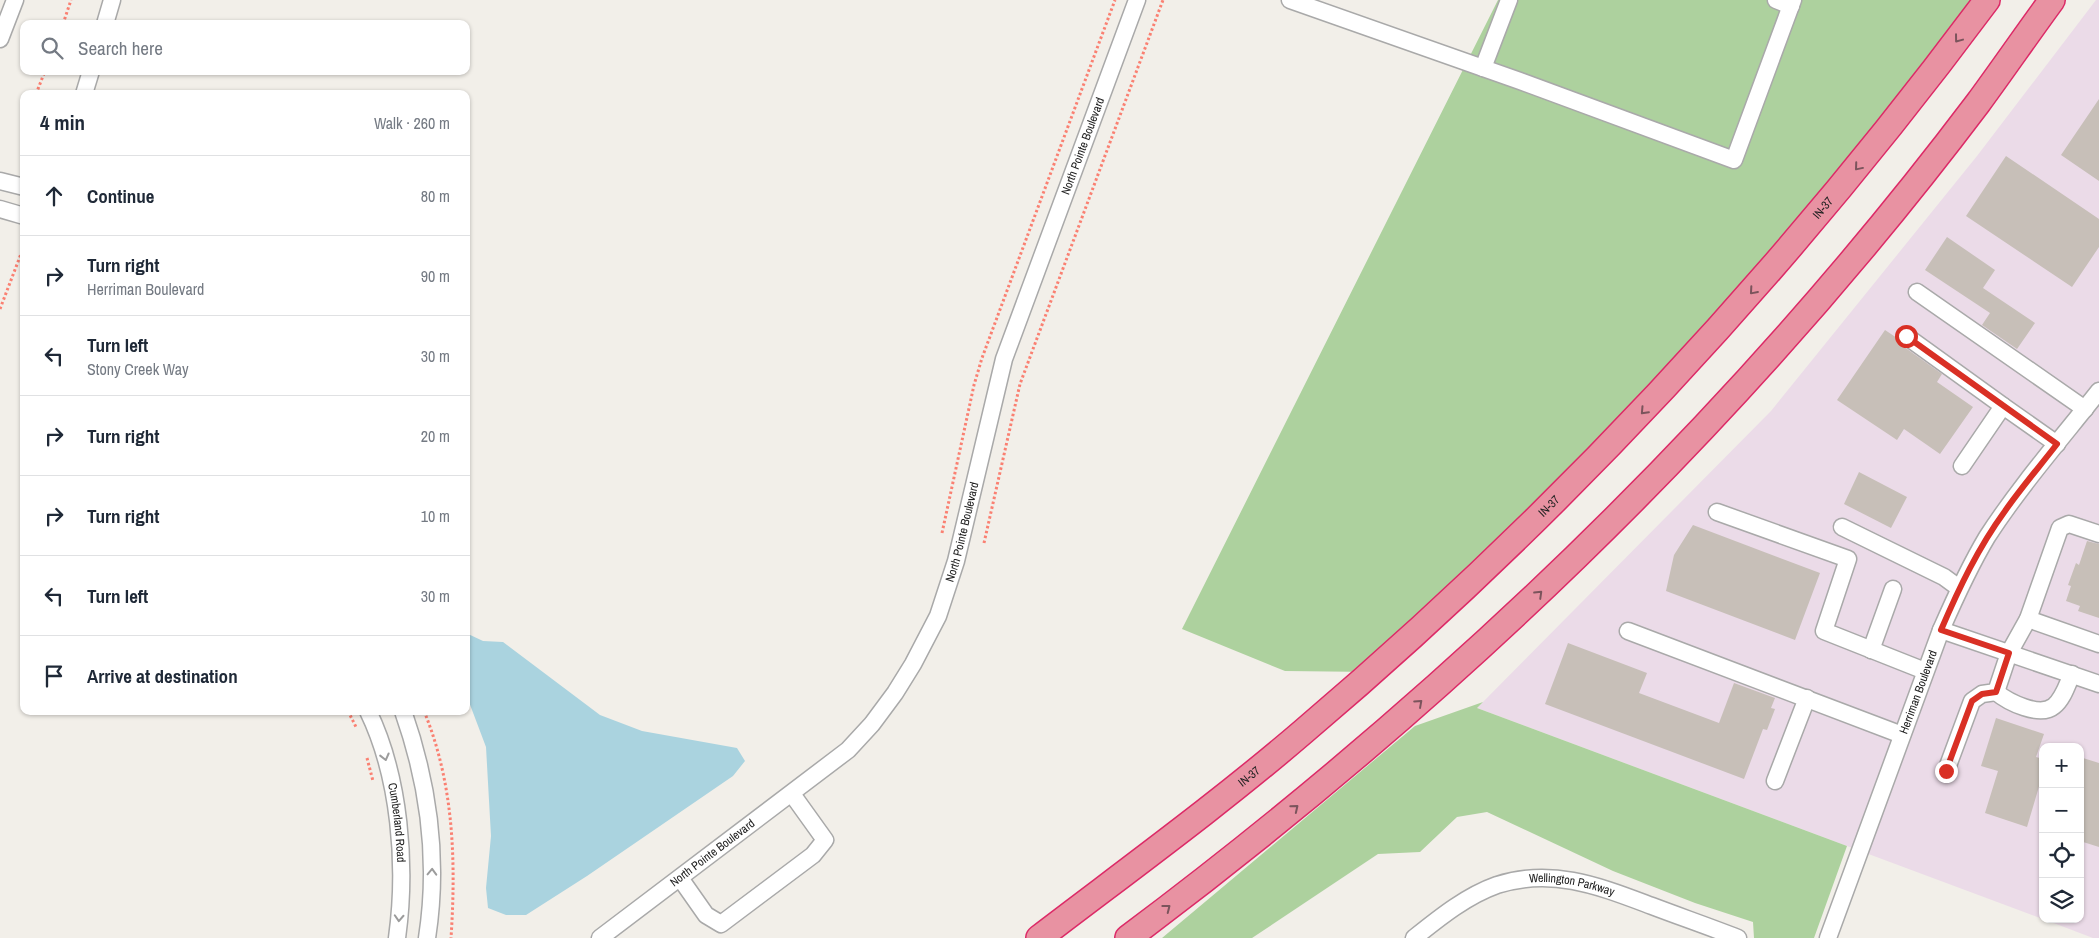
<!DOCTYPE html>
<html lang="en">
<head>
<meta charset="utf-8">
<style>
	:root { --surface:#fff; --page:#f6f6f7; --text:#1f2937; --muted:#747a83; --line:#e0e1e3 }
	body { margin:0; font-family:"Archivo Narrow",sans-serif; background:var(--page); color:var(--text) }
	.controls { position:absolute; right:15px; bottom:15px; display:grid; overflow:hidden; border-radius:10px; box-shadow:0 1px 4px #0004 }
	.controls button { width:45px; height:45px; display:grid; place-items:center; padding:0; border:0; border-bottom:1px solid var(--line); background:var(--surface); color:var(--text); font:25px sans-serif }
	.stop { position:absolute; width:15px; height:15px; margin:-11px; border:4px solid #d93025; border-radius:50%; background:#fff }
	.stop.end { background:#d93025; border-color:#fff; box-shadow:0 1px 5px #0008 }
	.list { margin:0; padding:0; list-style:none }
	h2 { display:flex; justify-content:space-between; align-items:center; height:65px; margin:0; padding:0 20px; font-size:21px }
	h2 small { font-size:16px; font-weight:400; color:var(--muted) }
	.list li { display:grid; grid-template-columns:32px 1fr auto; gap:15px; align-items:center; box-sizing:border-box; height:80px; padding:0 20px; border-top:1px solid var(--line) }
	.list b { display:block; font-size:19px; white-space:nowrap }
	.list p { margin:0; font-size:16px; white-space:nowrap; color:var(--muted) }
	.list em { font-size:16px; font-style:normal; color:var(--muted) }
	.icon { flex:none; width:28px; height:28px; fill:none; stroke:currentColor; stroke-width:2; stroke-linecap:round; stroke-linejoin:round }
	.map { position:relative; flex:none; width:2099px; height:938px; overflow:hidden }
	.search { position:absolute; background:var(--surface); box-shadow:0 1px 4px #0004; left:20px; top:20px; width:450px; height:55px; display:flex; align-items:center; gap:12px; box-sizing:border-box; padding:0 18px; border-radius:10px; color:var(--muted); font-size:19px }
	.panel { position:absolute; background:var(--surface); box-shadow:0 1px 4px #0004; left:20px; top:90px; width:450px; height:625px; border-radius:10px }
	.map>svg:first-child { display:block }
	.industrial { fill:#ebdbe8 }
	.forest { fill:#add19e }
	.water { fill:#aad3df }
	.building { fill:#c7bfb8 }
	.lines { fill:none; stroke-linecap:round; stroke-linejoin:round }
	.minor-casing { stroke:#a9a9a9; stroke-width:19 }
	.highway-casing { stroke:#dc2a67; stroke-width:28 }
	.path { stroke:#fa8072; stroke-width:3; stroke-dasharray:2.5 2.5; stroke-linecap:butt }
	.minor { stroke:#fff; stroke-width:16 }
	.highway { stroke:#e892a2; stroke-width:25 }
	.oneway { stroke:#7b545c }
	.oneway2 { stroke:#9c9c9c }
	.route { stroke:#d93025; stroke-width:6 }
	.labels { text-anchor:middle; stroke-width:4.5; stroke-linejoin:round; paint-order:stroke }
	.street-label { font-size:12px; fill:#222; stroke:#fff }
</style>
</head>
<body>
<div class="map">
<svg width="2099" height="938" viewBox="0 0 2099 938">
	<rect width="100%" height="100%" fill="#f2efe9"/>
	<path class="industrial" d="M2096,0H2099V938H2093L2043,919H2080V747H2043V919L1477,708L1771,411L1977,156Z"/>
	<path class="forest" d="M1498,0H1982L1708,342L1373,672L1285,671L1182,629Z
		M1483,702L1477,708L1847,846L1814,938H1754L1753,922L1695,903L1613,871L1487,812L1457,817L1420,852L1378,854L1252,938H1162L1415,726Z"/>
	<path class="water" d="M466,633L483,641L503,642L600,715L642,731L737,748L745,761L733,776L587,876L526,915H506L488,908L486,888L491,836L486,747L466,694Z"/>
	<path class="building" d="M2099,99V181L2061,155Z
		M2006,156L2099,219V247L2072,287L1966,216Z
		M1947,237L1995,270L1983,288L2035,323L2017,349L1982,325L1990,313L1925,270Z
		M1885,330L1897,338L1900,344L1942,374L1937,382L1973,407L1940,454L1904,429L1897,440L1837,400Z
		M1859,472L1907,497L1891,528L1844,504Z
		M1693,525L1820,573L1795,640L1666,591L1674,555Z
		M2087,541L2099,544V618L2078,611L2080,606L2066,601L2071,586L2068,585L2076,563L2079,565Z
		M1568,643L1647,673L1639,693L1719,723L1734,683L1775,698L1771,708L1775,709L1767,730L1763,729L1744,779L1545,704Z
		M1996,718L2044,734L2036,757L2043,759V773L2027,827L1985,813L1998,771L1981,766Z
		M2083,758L2099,763V847L2080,841V767Z"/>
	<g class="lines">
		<g class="minor-casing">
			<g id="minor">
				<path d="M1290,0L1520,81L1734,160L1793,0"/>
				<path d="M1776,0L1791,6"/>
				<path d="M105,24L112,0"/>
				<path d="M0,39L15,0"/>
				<path d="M1483,68L1509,0"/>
				<path d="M84,94L91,71"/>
				<path d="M0,181L24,187"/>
				<path d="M0,209L24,216"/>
				<path d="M1917,292L2085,409"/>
				<path d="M1906,336L2003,406"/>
				<path d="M1962,466L2003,406L2057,444"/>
				<path d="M1717,512L1848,559L1824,631L1925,671"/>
				<path d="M1842,527L1944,577L1959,588"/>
				<path d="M2028,619L2099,644"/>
				<path d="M1941,630L2099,684"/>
				<path d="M1628,631L1902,735"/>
				<path d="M1871,650L1893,589"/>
				<path d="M1996,692C2008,702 2040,718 2054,706C2063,699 2067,685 2072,674"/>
				<path id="s1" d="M368,711C400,777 407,866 397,938"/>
				<path d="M403,711C429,785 439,861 427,938"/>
				<path d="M1946,771L1972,701L1982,694L1996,692L2009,653L2028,619L2060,528L2069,524L2099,534"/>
				<path d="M1775,781L1807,698"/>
				<path d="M680,878L706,915L721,924L813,855L825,840L792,794"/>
				<path id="s2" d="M600,938L848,750L872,724L895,693L913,664L938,616L956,561L1004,359L1137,0"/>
				<path id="s3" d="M1414,938C1439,918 1466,896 1497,885C1553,867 1601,887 1652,906C1681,917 1710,927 1738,938"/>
				<path id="s4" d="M1828,938L1941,630C1955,598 1969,567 1987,537C2020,486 2061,439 2099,391"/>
			</g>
		</g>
		<g class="highway-casing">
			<g id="highway">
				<path id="s5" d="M1039,938C1128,870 1219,804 1304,731C1560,514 1787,269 1987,0"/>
				<path d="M1128,938C1447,699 1738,421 1978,103C2003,69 2027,34 2052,0"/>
			</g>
		</g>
		<path class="path" d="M63,24L71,0
			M36,94L45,71
			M0,309L24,246
			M942,533L974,385L982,358L1115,0
			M984,543L1020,384L1163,0
			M348,711L356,727
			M424,711C454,784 456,861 451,938
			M367,758L373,781"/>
		<use href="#minor" class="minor"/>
		<use href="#highway" class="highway"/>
	</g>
	<defs><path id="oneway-chevron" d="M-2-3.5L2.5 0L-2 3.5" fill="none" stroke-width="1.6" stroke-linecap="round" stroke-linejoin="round" transform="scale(1.25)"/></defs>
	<g class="oneway">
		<use href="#oneway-chevron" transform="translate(1958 39) rotate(127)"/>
		<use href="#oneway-chevron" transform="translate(1858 167) rotate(130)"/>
		<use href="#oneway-chevron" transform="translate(1753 291) rotate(131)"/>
		<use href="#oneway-chevron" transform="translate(1644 411) rotate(133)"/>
		<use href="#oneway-chevron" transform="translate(1539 594) rotate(-44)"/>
		<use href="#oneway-chevron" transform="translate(1419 703) rotate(-42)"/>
		<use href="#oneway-chevron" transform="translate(1295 808) rotate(-39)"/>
		<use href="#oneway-chevron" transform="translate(1167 908) rotate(-38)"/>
	</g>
	<g class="oneway2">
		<use href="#oneway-chevron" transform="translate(385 757) rotate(76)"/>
		<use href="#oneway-chevron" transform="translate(432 872) rotate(-88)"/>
		<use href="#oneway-chevron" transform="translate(399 918) rotate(93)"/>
	</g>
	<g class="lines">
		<path class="route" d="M1906,336L2057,444C2040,466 2021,488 2005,511C1978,548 1959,588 1941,630L2009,653L1996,692L1982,694L1972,701L1946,771"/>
	</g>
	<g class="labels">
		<g class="street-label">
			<text dy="4" stroke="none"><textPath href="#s2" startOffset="966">North Pointe Boulevard</textPath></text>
			<text dy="4" stroke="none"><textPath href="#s5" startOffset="1074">IN-37</textPath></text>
			<text dy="4" stroke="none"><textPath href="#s5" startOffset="669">IN-37</textPath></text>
			<text dy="4" stroke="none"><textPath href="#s2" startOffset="561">North Pointe Boulevard</textPath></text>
			<text dy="4" stroke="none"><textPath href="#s4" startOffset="262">Herriman Boulevard</textPath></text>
			<text dy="4" stroke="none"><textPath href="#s5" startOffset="265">IN-37</textPath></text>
			<text dy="4" stroke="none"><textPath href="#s1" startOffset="116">Cumberland Road</textPath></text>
			<text dy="4" stroke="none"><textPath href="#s2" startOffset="141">North Pointe Boulevard</textPath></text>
			<text dy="4" stroke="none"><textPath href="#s3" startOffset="175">Wellington Parkway</textPath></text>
		</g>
	</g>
</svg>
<div class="controls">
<button>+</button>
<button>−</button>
<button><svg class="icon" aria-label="locate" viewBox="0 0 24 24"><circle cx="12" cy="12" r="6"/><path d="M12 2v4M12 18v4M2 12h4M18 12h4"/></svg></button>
<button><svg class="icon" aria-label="layers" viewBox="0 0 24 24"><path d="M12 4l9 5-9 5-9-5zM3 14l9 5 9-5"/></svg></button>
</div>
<div class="stop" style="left:1906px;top:336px"></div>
<div class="stop end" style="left:1946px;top:771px"></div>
<div class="search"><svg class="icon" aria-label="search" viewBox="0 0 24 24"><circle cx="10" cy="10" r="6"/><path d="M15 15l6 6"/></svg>Search here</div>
<section class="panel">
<h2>4 min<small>Walk · 260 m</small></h2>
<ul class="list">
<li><svg class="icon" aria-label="ahead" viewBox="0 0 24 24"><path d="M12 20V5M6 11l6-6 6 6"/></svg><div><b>Continue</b></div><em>80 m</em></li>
<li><svg class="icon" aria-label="right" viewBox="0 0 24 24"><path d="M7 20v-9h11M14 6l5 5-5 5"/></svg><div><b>Turn right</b><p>Herriman Boulevard</p></div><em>90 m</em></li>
<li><svg class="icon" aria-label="left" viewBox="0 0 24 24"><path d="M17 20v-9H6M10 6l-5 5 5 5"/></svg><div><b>Turn left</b><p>Stony Creek Way</p></div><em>30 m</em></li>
<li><svg class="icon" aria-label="right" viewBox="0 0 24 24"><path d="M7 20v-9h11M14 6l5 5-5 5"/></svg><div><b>Turn right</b></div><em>20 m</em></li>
<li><svg class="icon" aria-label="right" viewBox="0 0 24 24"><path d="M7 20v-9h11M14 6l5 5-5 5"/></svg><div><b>Turn right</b></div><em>10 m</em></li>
<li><svg class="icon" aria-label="left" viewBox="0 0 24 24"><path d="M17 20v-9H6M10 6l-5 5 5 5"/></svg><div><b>Turn left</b></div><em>30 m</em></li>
<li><svg class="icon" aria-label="arrive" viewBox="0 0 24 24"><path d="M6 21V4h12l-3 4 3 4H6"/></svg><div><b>Arrive at destination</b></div></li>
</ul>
</section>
</div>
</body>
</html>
